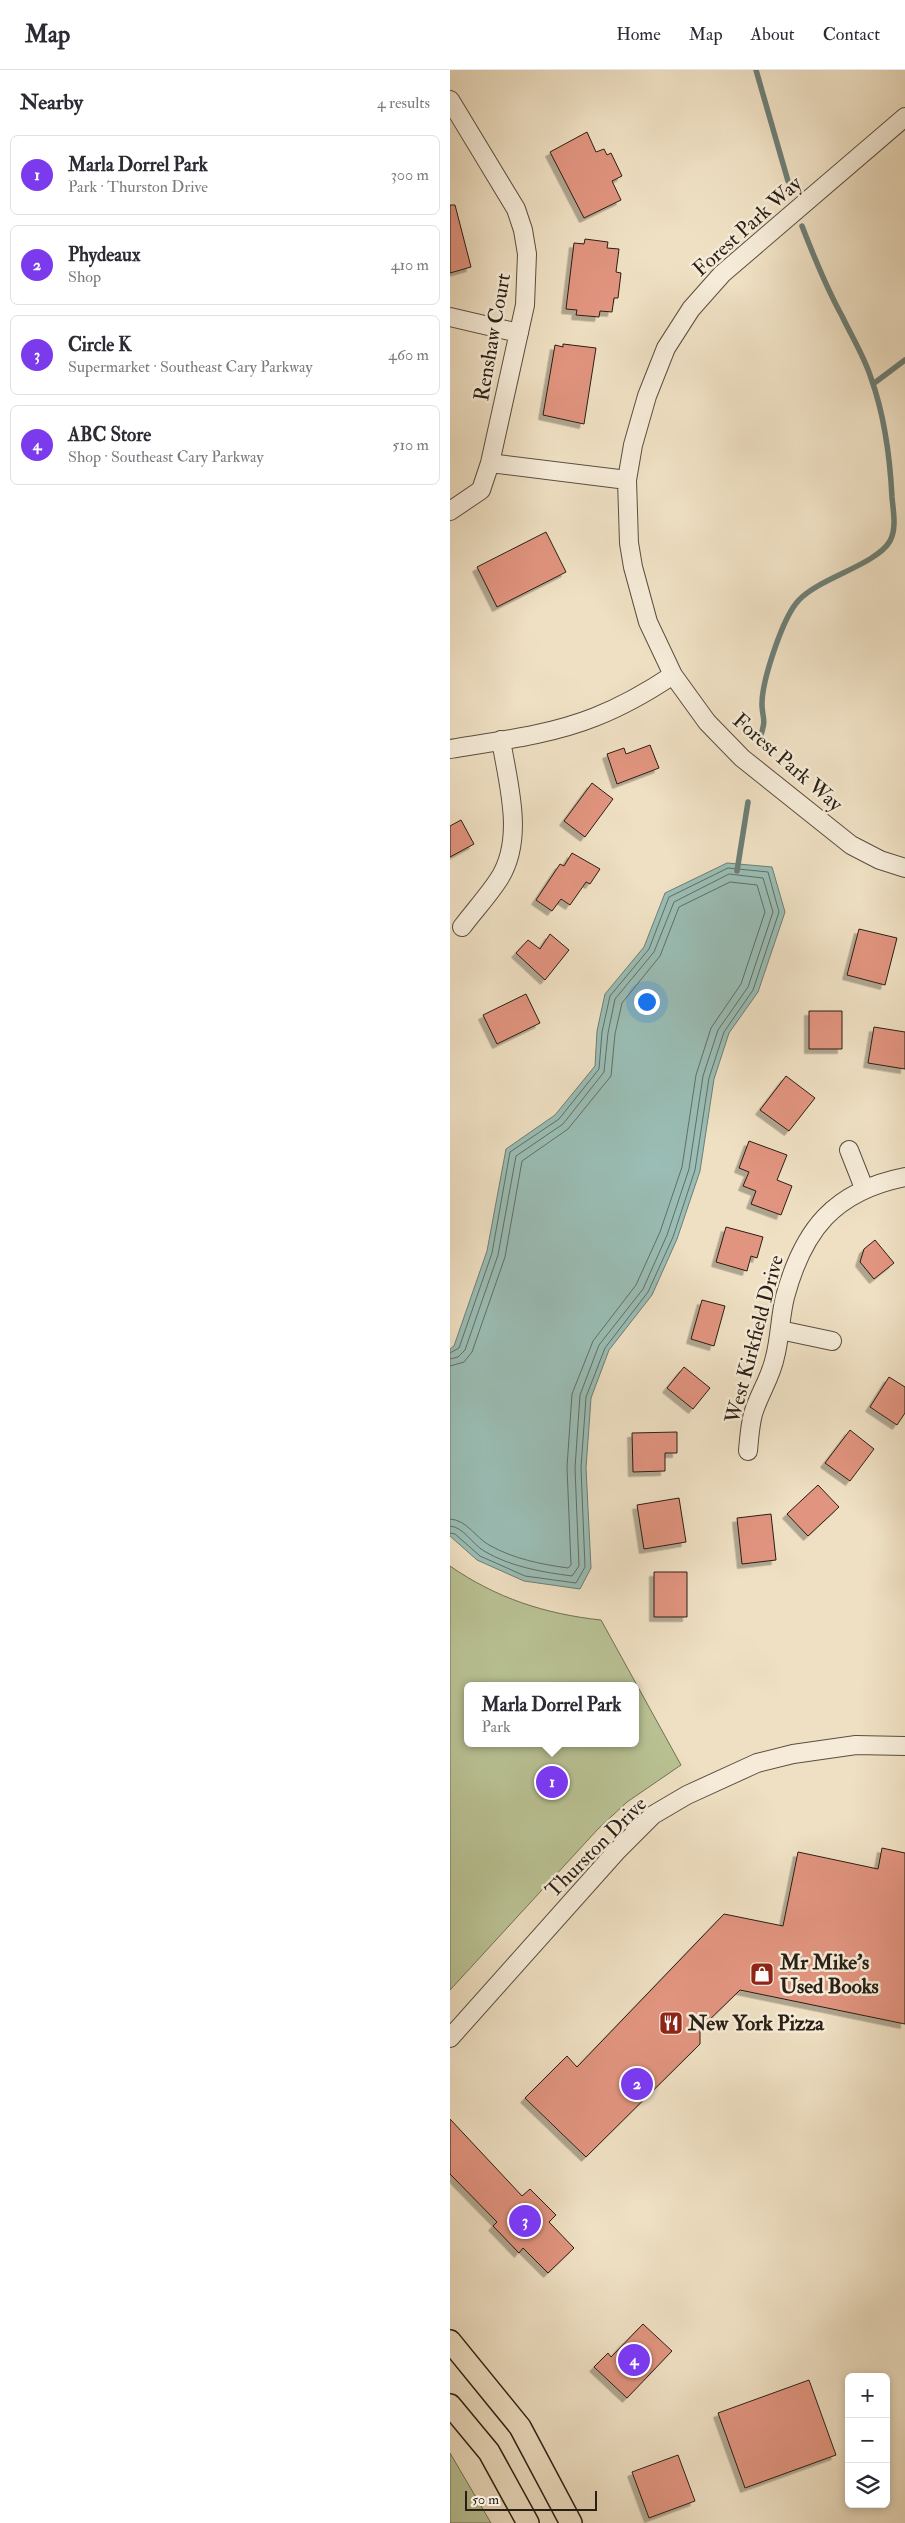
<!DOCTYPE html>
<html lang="en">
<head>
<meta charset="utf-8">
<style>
	:root { --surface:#fff; --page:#f2f2f3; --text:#2b2b33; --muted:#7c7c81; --line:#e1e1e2; --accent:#7c3aed }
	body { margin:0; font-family:"IM FELL Double Pica",serif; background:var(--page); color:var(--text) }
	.controls { position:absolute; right:15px; bottom:15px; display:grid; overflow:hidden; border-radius:8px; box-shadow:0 2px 8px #0003 }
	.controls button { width:45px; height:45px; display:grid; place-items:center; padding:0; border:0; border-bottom:1px solid var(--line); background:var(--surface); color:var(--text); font:25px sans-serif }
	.scale { position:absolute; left:15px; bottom:12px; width:132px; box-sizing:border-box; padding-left:5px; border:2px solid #291f14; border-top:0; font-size:14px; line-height:18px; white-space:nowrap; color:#291f14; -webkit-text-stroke:4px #f5ebd8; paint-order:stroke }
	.you { position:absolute; left:196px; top:931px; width:18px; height:18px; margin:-12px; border:4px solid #fff; border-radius:50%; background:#1a73e8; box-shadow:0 0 0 8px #1a73e833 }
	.badge { display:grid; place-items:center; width:32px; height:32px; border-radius:50%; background:var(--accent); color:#fff; font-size:16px; font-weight:700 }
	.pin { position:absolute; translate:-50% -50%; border:2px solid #fff; box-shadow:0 1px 5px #0006 }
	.popup { position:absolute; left:14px; top:1612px; width:175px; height:65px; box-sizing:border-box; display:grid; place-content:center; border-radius:8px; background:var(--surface); filter:drop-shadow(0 1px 4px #0005); font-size:16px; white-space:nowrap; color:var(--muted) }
	.popup b { font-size:19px; color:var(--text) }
	.popup::after { content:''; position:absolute; left:50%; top:100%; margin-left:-10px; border:10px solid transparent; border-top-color:var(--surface) }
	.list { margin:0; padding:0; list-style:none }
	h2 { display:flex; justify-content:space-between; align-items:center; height:65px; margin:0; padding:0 20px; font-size:21px }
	h2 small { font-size:16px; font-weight:400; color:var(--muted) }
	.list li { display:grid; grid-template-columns:32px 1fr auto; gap:15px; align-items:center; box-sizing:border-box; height:80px; margin:0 10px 10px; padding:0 10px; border:1px solid var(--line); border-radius:8px }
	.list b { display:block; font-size:19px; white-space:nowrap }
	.list p { margin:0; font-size:16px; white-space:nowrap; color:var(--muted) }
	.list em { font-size:16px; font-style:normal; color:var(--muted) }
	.icon { flex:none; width:28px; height:28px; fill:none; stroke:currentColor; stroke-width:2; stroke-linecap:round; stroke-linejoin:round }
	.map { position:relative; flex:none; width:455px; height:2453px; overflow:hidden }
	header { display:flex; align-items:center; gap:30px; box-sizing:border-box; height:70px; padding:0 25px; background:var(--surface); border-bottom:1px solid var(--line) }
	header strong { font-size:24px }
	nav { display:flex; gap:28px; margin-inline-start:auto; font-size:18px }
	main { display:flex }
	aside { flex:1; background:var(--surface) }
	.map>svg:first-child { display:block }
	.green { fill:#b9c294; stroke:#717054; fill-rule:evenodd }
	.water { fill:#9abdb5; stroke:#6d7e75 }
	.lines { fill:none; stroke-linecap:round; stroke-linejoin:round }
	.shore { stroke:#626e64; stroke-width:1 }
	.stream { stroke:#6d7e75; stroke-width:5.5 }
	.building { fill:#e1947f; stroke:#291f14; filter:url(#shadow) }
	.minor-casing { stroke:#5a4f40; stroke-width:20 }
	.major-casing { stroke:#291f14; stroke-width:24 }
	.minor { stroke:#f5ebd8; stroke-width:18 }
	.major { stroke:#efe0c3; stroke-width:21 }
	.labels { text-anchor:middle; stroke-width:5; stroke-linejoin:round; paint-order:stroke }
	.street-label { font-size:21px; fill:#291f14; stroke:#f5ebd8 }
	.poi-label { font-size:21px; font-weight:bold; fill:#291f14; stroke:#f5ebd8; text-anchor:start }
</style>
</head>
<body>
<header>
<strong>Map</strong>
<nav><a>Home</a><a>Map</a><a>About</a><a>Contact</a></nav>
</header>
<main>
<aside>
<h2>Nearby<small>4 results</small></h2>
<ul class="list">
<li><span class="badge">1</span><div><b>Marla Dorrel Park</b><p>Park · Thurston Drive</p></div><em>300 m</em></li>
<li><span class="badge">2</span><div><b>Phydeaux</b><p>Shop</p></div><em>410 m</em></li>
<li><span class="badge">3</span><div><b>Circle K</b><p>Supermarket · Southeast Cary Parkway</p></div><em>460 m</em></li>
<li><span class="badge">4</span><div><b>ABC Store</b><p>Shop · Southeast Cary Parkway</p></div><em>510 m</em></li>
</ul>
</aside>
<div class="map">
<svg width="455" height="2453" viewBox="0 0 455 2453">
	<defs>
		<filter id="shadow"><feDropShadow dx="-4.5" dy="4.5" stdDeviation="0" flood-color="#0004"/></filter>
	</defs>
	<rect width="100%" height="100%" fill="#efe0c3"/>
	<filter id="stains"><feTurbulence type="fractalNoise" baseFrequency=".004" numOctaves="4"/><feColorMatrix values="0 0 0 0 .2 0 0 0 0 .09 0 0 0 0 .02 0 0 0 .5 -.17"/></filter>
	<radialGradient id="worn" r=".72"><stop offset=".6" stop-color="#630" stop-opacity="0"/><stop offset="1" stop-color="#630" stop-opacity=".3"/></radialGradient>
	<path class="green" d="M0,1496C46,1528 95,1544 151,1550L231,1695L177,1732L148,1759L0,1920ZM18,1616H186V1673H18Z
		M0,2383L41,2453H0Z"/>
	<path class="water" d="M277,793L322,797L335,842L308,922L279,963L264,1009L250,1101L227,1169L202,1225L159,1280L141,1328L136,1398L141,1498L130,1519L74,1511L27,1490L0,1466V1279L4,1276L37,1181L56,1079L105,1045L145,996L147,961L155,924L194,877L215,823Z"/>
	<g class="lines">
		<path class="shore" d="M0,1283L9,1278L42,1183L60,1082L109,1049L149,999L152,962L160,926L199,879L219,827L278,798L318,802L329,842L303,920L274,962L259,1008L245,1100L223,1167L198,1222L155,1278L136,1327L131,1398L135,1497L126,1513L75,1506L30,1486L5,1464L0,1463
			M0,1289L8,1287L15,1280L48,1185L66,1086L113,1054L154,1002L158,963L165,929L204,882L224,832L279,804L313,808L323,842L298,917L268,960L253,1006L239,1099L217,1165L193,1219L149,1275L130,1325L125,1398L129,1496L122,1506C92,1502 61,1497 34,1481C22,1474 14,1457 0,1456
			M0,1296L14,1292L22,1282L55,1187L72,1091L118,1059L161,1006L165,964L172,933L210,886L229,837L280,812L307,815L315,842L291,914L261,958L246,1005L232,1097L210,1162L186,1215L143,1271L122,1324L117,1397L121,1495L118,1498C90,1494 64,1489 39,1475C25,1467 17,1450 0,1449"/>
		<path class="stream" d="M306,0L338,111
			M423,314L455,290
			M311,665C316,648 313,651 312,636C311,613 333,546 349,530C369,508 426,495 440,471C447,458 443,440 442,427C440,388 434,344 421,308C414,286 402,267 392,246C376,217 364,187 352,156
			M287,801L298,732"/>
	</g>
	<path class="building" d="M137,62L146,82L154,79L157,85L161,83L172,106L162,111L171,130L134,148L100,82Z
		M0,135H5L21,197L0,203Z
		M135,169L158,172L157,178L169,179L166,202L171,203L168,228H164L162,242L150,241L149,247L126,245L127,240L116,239L124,173L134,174Z
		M113,274L146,278L134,354L93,345L105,275L113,277Z
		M96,462L116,502L47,537L27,497Z
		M200,675L209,698L167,714L157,684L174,678L176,684Z
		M142,713L163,729L135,767L114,751Z
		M11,750L24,774L0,787V756Z
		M122,783L150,799L140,814L136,812L120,835L111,829L102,841L86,830L110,794L114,796Z
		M409,859L447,868L435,915L397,905Z
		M100,864L119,880L95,910L66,883L78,870L90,879Z
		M76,924L90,953L47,974L33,945Z
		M359,941H392V979H359Z
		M424,957L455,962V999L418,993Z
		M336,1006L365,1028L339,1061L310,1040Z
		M299,1071L337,1085L327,1110L342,1116L331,1145L301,1134L306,1121L293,1116L299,1102L289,1098Z
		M276,1157L313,1167L307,1188L301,1186L297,1201L266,1192Z
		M425,1170L444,1193L424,1209L410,1192L414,1179Z
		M252,1230L275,1236L264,1276L241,1269Z
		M234,1297L260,1318L243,1339L217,1318Z
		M439,1307L455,1317V1343L447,1355L420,1337Z
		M400,1360L424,1379L400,1411L375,1393Z
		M227,1362V1383H215V1401L183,1402L182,1363Z
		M368,1415L389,1437L358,1466L337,1444Z
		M229,1428L236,1472L194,1479L187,1435Z
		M321,1444L326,1490L292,1494L287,1448Z
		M204,1502H237V1547H204Z
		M432,1778L455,1783V1954L290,1920L250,1959V1974L136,2087L75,2028L117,1986L127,1997L274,1844L333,1856L348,1782L428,1799Z
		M0,2049L72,2126L80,2119L106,2145L99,2152L124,2178L98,2203L73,2178L69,2183L43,2156L47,2152L0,2104Z
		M193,2254L222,2281L177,2328L144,2297L158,2283L161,2287Z
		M359,2310L386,2385L295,2418L268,2343Z
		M228,2385L245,2431L199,2448L182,2402Z"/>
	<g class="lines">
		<g class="minor-casing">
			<path id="minor" d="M0,30L66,139L73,160L77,184L75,235L40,393L177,410
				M455,47L272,204L241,239L216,278L197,326L183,375L177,410L179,473L183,497L198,552L223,605L257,652L292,688L401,775L430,790L455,798
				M0,247L69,263
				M0,441L31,420L40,393
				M0,679C48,671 100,665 145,647C173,636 199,621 223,605
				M12,857C24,841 38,826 49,809C75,768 58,714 51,670
				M399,1080L414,1118
				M330,1260L382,1271
				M298,1381C299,1369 300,1355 303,1344C309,1324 321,1307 325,1287C330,1268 330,1247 335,1227C353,1160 384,1121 455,1107
				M0,1968L166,1782L203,1745L237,1725L307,1693L343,1684L406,1675L455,1676"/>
		</g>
		<g class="major-casing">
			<path id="major" d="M0,2271L70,2357L121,2453
				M0,2335L39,2382L78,2453"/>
		</g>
		<use href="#minor" class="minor"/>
		<use href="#major" class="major"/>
	</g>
	<defs>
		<g id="shop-square" transform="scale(1.25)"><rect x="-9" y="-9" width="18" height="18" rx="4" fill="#8f2418" stroke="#f5ebd8"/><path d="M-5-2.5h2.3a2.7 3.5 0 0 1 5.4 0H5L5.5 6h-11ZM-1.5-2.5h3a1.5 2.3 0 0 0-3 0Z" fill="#fff"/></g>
		<g id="restaurant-square" transform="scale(1.25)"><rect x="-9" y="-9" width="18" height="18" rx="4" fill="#8f2418" stroke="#f5ebd8"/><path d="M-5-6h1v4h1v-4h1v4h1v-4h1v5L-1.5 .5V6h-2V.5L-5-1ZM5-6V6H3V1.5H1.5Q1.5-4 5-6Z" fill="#fff"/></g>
	</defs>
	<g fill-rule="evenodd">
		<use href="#shop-square" x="312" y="1904"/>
		<use href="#restaurant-square" x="221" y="1953"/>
	</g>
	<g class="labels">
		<g class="street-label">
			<text transform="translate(297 156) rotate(-42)" y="7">Forest Park Way</text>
			<text transform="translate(42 267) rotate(-80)" y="7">Renshaw Court</text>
			<text transform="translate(338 692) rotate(41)" y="7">Forest Park Way</text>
			<text transform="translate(304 1269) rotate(-75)" y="7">West Kirkfield Drive</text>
			<text transform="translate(146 1777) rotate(-45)" y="7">Thurston Drive</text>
		</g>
		<g class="poi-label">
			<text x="330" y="1899">Mr Mike's<tspan x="330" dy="24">Used Books</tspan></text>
			<text x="238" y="1960">New York Pizza</text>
		</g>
	</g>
	<rect width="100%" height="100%" filter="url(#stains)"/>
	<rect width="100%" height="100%" fill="url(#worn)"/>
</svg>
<div class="controls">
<button>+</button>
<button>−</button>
<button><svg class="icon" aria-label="layers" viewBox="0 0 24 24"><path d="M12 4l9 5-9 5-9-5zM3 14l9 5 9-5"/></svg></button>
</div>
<div class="scale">50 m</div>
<div class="you"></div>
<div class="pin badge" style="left:102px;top:1712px">1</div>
<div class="popup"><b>Marla Dorrel Park</b>Park</div>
<div class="pin badge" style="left:187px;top:2014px">2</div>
<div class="pin badge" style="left:75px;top:2151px">3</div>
<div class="pin badge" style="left:184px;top:2290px">4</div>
</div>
</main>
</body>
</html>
